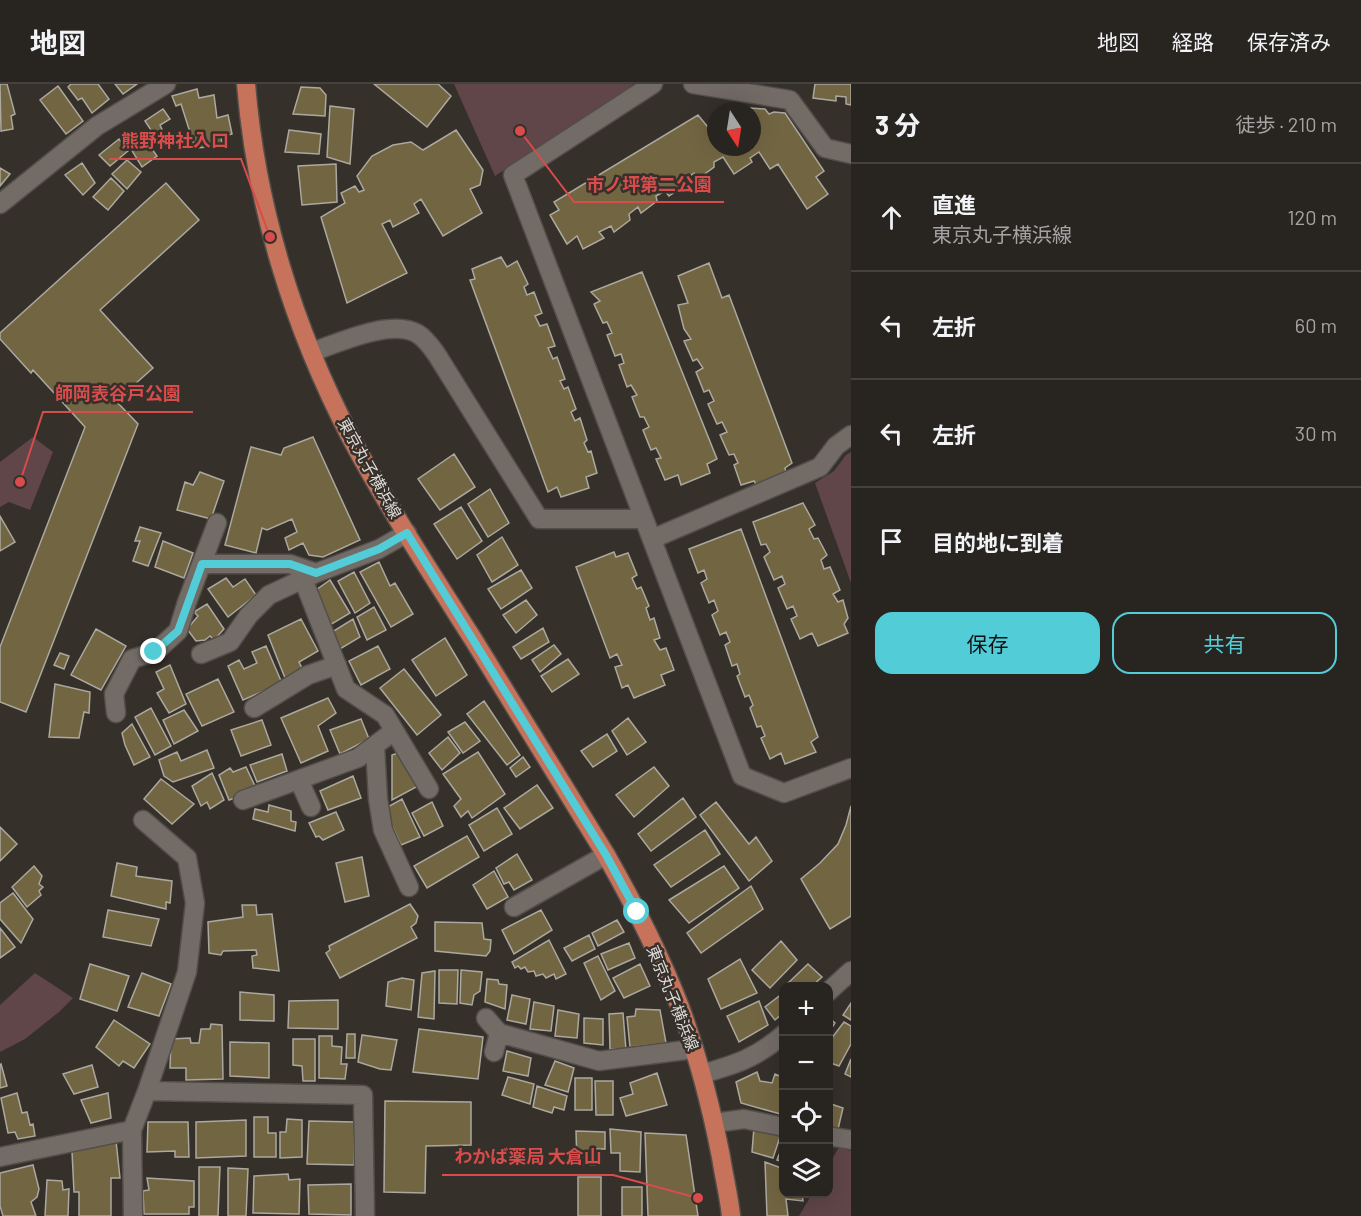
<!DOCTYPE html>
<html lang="ja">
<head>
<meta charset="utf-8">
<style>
	:root { --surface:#282420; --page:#34302d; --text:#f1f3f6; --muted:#a5a4a5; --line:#44413e; --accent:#52ccd6 }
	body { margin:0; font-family:Barlow,"Noto Sans JP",sans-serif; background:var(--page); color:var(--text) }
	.controls { position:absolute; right:18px; bottom:18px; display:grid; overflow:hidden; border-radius:12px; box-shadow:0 6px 24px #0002 }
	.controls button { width:54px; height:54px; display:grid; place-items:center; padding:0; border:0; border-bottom:2px solid var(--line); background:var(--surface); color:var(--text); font:30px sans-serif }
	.compass { position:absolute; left:707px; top:18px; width:54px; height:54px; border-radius:50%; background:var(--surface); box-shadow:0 6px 24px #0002; rotate:168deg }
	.stop { position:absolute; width:18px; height:18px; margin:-14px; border:4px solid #52ccd6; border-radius:50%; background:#fff }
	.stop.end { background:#52ccd6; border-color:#fff; box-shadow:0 2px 6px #0008 }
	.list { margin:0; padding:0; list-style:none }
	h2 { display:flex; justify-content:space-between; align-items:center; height:78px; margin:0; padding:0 24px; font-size:26px }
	h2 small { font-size:20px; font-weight:400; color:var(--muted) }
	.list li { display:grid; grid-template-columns:39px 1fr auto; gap:18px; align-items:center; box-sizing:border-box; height:108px; padding:0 24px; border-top:2px solid var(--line) }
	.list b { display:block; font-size:22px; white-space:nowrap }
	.list p { margin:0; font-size:20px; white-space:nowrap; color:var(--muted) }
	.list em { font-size:20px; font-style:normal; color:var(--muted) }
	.actions { display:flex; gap:12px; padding:18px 24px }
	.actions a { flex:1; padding:14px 0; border:2px solid var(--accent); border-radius:18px; text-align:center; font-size:21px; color:var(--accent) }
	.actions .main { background:var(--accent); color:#111 }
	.icon { flex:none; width:33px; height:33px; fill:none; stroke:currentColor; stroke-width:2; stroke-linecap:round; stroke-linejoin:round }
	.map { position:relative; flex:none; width:851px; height:1132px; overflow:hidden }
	header { display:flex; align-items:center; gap:36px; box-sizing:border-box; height:84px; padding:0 30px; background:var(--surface); border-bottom:2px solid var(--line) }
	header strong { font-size:28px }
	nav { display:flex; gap:33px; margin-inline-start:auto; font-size:21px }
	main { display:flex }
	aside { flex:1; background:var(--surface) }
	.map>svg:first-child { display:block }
	.green { fill:#604549 }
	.building { fill:#726542; stroke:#aba89f; stroke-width:1.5 }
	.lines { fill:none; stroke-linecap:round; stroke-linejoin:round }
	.minor-casing { stroke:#534e4a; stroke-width:21 }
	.major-casing { stroke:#534e4a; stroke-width:21 }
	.minor { stroke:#736c66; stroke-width:18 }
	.major { stroke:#c7725b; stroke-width:18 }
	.route { stroke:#52ccd6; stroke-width:8 }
	.labels { text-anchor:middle; stroke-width:5; stroke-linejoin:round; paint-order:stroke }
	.street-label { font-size:16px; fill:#dedad6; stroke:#36302b }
	.leader { fill:none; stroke:#d84c4b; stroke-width:2 }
	.callout-dot { fill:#d84c4b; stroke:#36302b; stroke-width:2 }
	.callout-label { font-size:18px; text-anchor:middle; font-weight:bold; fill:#d84c4b; stroke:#36302b; stroke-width:5; stroke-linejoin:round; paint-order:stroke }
</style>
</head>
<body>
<header>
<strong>地図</strong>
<nav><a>地図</a><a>経路</a><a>保存済み</a></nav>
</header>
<main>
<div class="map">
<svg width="851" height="1132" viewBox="0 0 851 1132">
	<rect width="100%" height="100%" fill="#36302b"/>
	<path class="green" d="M454,0H632L633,1L495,92Z
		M33,353L53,368L30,426L9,418L0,423V378Z
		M851,368V499L815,399L834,387L846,371Z
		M35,889L73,914L59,928L25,955L0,968V921Z
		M839,1063L851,1067V1132H799L812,1110H828L829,1081Z"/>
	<path class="building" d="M0,0H7L15,30L11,32L13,45L1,47Z
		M71,0H98L109,15L92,29L82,14L78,16L68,3Z
		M115,0H137L123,10Z
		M374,0H438L451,12L427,43Z
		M815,0H851V21L846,20V13L836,12V17L813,14Z
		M58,2L83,37L66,50L40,16Z
		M301,3L320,4L326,11L325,32L293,30Z
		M197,5L199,14L214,11L217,34L228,31L232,50L221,53L223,62L195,64L181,20L176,22L172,12Z
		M330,22L354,25L350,80L327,73Z
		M750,24L765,25L769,30L774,28L785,29L824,87L816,93L828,110L807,125L778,80L770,85L759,68L750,74L752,78L734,90L723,73L714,78V83L698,95L694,89L686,95L688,99L669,112L665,107L656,112L657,117L641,129L638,123L629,130L630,136L614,148L611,142L599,148L604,154L583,165L577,152L567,160L550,131L559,126L554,118L698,31L707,42L716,37V63H752V27H734Z
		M163,25L170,35L160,41L165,52L154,61L146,49L151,46L145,37Z
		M289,46L321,50L319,70L285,68Z
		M456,46L483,86L480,101L470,105L482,129L443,152L421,115L414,120L419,129L393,143L390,136L382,140L407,189L347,219L321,133L345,119L341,109L355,102L359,108L364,106L357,92L372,72L393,61L411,58L423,66Z
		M142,51L157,72L142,83L126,57Z
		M119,55L128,67L110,82L99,71Z
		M127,76L141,88L127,105L112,90Z
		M82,79L95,99L83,111L65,91Z
		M336,80L337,118L302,121L298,82Z
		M0,84L10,90L0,102Z
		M111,94L124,107L108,126L93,113Z
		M166,99L199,136L100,226L153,284L116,317L138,340L26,628L0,618V563L85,343L33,286L31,289L0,255V249Z
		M501,173L507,183L517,177L528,200L524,203L527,211L534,208L542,229L535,232L540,242L547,240L555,262L548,264L553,275L557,273L565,295L560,297L564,305L568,303L576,325L571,328L575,337L580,334L587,356L584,359L588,368L591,367L597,389L586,393L589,404L561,413L557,403L548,408L470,196L475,195L472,185Z
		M709,179L722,214L729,211L792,379L785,384L787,393L759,405L754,397L741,401L734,381L738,379L734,370L729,371L720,351L727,348L722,338L717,340L708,320L714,317L709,306L704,308L696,288L703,284L697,275L693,277L684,257L691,255L684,245L678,221L688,219L678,192Z
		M642,188L717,375L707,380L710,389L681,401L678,391L665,396L656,375L661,374L656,364L651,366L643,346L649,343L644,333H640L632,313L637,311L631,301L627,303L619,281L624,279L621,270L615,272L607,251L612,249L607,238L603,239L594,220L600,217L591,208Z
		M313,353L360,456L323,473L309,471L303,459L289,466L285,454L297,448L292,435L267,446L262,444L256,469L225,461L251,363L281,371L284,364Z
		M454,370L475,403L440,426L418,395Z
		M200,388L224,397L211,435L177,426L185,398L193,401Z
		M490,405L509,439L488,453L468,420Z
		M803,419L815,441L809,445L814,455L818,454L827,471L821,476L824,485L830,483L840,506L833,510L838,518L843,516L848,534L844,540L848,549L818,562L812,549L800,555L791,535L797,532L793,522L787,525L778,504L785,500L782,492L774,496L764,473L770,468L766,460L761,461L753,438Z
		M461,423L482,457L457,475L434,440Z
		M0,432L15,458L0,467Z
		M140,443L161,449L148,482L133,477L140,457H135Z
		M741,445L818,653L811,658L816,668L785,680L781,669L770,675L761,654L765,652L761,642L757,643L750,624L753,621L749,611L745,613L737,592L740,590L737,580L732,582L725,561L730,558L726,548L720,551L712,531L718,527L714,516L709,519L701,499L707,495L704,486L698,489L689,465Z
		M502,453L518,481L492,498L477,471Z
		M163,457L193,469L184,494L155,483Z
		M614,468L616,473L628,469L637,491L632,494L637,505L641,503L649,522L646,524L650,536L654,534L660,554L654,556L660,566L666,564L674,586L661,591L665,601L634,614L628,601L622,604L615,583L622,581L617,570L610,574L576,483Z
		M379,478L390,502L395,499L413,530L391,543L360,488Z
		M521,486L532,504L501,525L488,505Z
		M354,488L370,519L355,529L338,497Z
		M226,494L233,503L245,495L256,511L228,533L208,505Z
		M330,496L350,529L330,541L316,506Z
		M526,516L537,531L516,549L503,531Z
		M207,520L224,545L214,556L210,552L205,556L196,557L187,545L198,532L194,528Z
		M374,523L386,546L367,556L357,533Z
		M301,535L318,567L299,578L303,586L285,594L268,551Z
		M353,535L360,553L340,565L332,548Z
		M543,544L549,558L521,575L513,563Z
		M96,545L126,562L101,606L71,591Z
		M445,554L467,591L436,612L412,576Z
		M554,561L561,570L540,588L532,576Z
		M266,562L282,599L243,616L228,582L239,576L244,585L257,579L252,568Z
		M378,562L390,585L361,601L349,577Z
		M60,569L69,572L64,585L54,581Z
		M568,575L579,590L552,608L541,592Z
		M170,581L186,620L169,629L157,609L164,605L156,588Z
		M404,585L441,631L417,651L380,604Z
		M218,595L234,628L202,642L186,610Z
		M55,600L90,608L89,629L84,628L79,654L49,653Z
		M328,614L336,629L318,642L328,667L301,679L281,634Z
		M484,617L520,671L507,681L467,630Z
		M151,624L171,662L155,671L135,633Z
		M184,626L198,647L174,660L163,636Z
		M628,634L646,658L627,671L612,647Z
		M361,635L369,655L340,670L330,646Z
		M262,636L271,661L241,672L231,646Z
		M465,638L480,657L463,669L448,648Z
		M132,640L150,673L134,681L125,661L122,649Z
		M607,650L617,667L593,683L581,667Z
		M448,653L460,669L442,686L429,669Z
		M207,666L214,684L173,698L164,692L159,676L177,668L181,677Z
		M401,668L418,702L392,716V671Z
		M478,668L505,710L472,734L468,727L461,733L454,722L461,715L443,690Z
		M282,670L287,687L257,698L250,681Z
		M523,673L530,683L516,693L510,684Z
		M246,683L255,702L243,706L245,711L229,716L219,691L230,684L233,688Z
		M654,683L669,702L634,733L616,711Z
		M212,689L224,716L210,725L207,718L201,722L192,702Z
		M353,692L361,714L328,726L320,707Z
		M161,695L194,720L172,740L144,715Z
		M537,701L553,724L520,745L504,724Z
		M683,714L696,733L651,767L638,750Z
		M402,715L420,753L401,761L384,725Z
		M432,718L443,742L424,752L412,729Z
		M716,718L749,760L756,753L772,777L749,797L700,731Z
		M269,721L291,727V737L296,738L295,747L253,735L255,725L268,728Z
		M851,722V832L830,845L801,795L820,779L838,760L846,741Z
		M497,724L512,750L484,767L469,741Z
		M336,728L344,746L323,756L319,752L316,753L309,739Z
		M0,743L17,760L0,777Z
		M705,746L720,770L671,803L654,781Z
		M467,752L479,773L427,804L414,782Z
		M517,770L532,796L514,806L509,798L504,800L496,784Z
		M362,773L369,812L345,818L336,779Z
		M117,779L137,783L136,792L172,797L170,819L166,818V825L111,812Z
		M34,782L42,792L39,800L43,803L39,807L41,811L27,823L12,803Z
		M724,782L739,804L689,839L669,816Z
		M494,787L508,813L487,825L473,801Z
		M751,802L763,825L701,869L687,849Z
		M13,809L33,835L21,859L0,835V819Z
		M410,820L418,832L416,839L411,843L417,854L340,894L326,869L330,866L329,862Z
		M242,821H256L257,831L272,830L279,887L253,884L252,872L257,871L256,866L223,867L221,871L209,869L208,838L243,833Z
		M108,826L159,835L151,862L103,853Z
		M541,826L552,846L514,870L502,846Z
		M617,836L624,848L598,862L592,849Z
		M435,838L482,839L484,855L491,856L490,867L486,872L435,867Z
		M0,844L15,863L0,874Z
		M589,851L595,865L572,877L564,864Z
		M549,856L566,890L556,895L554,890L546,894L543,890L536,892L534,887L528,888L525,883L521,885L518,882L515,884L512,878Z
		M781,857L797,876L770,904L752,886Z
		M629,859L635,874L608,886L601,870Z
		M598,872L615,907L601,916L584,879Z
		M740,875L757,909L721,925L708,895Z
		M90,880L129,892L117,927L80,915Z
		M640,880L650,902L624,914L613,894Z
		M808,880L822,893L812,902H785Z
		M439,886H458L457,920L439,919Z
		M461,886L482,888L480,907L474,911L472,921L460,919Z
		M435,887L434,935L418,933L422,889Z
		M142,889L171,900L159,932L128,923Z
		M402,894L414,896L411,926L386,922L388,898Z
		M487,895L498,896L499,900L507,901L505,925L485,918Z
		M240,908L274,911V937L240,936Z
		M782,910L784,911V928L775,936L765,923Z
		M512,911L530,915L526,940L507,936Z
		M338,916V945L288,944L289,917Z
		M759,917L768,941L739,958L727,932Z
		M534,918L554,922L551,947L530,945Z
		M851,919V936L843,931Z
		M636,925L660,926L666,959L630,963L627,933L635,932Z
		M558,926L579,930L577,954L555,952Z
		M623,929L626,966L610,965L609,930Z
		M828,933L835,939L828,950Z
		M584,934L603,935V961L584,959Z
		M114,936L150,960L134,984L123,977L119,982L96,963Z
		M844,938L851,942V960L839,982L828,978V959Z
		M211,940L222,941L223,995L186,996V984H170L171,955L190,954L191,959H199L201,945H210Z
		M419,945L483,953L478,995L413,988Z
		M347,950H355V974H346Z
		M362,951L397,956L391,986L380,985L358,978Z
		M319,952H332V962L342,963L341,980H347L345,995L319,994Z
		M293,955H315V997H303L302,982L293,981Z
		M230,958L269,959V994L230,992Z
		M507,967L531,974L528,992L503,987Z
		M851,975V993L845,990Z
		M555,977L574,984L568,1008L545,1001Z
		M1,980L7,1002L0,1004V981Z
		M92,981L98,1003L74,1010L63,990Z
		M757,988L760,997L772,999L775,990L784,994V1031L741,1019L736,998Z
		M657,989L667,1021L626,1032L620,1014L633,1010L630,999Z
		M508,993L534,1000L530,1020L502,1011Z
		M575,994H592V1026H575Z
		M595,997H613V1031H596Z
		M537,1002L567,1012L564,1026L554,1023L552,1029L533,1023Z
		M17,1009L22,1029L27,1028L30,1041L33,1040L35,1052L18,1055L15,1048L8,1049L1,1014Z
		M108,1009L111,1034L91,1039L81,1016Z
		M385,1017L471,1018V1061L426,1062L425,1109L384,1108Z
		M828,1019L843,1024L838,1045L828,1042Z
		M254,1033H268V1049H276V1073H254Z
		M287,1035L302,1036V1073L280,1074V1048H286Z
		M246,1036V1072L196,1074V1038Z
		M309,1037L354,1038V1081L307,1080Z
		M148,1038H188L189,1073H175V1067L147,1068Z
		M754,1043L781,1050L773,1074L752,1068Z
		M610,1045L641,1048L640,1088L620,1087V1069H611Z
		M576,1047L605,1048V1065H595V1081H577Z
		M645,1049L686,1051L698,1132H648Z
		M116,1057L120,1094H111V1132H79V1108H74L72,1068Z
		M784,1058V1078L777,1076Z
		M765,1078L784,1085V1110H802L803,1117L786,1115L788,1132H767Z
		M33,1081L39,1105L37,1113L31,1118L36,1132H3L0,1122V1089Z
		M199,1083H220L218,1132H199Z
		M228,1084L248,1085L246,1132H228Z
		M288,1090L289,1096L300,1095L299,1130L253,1129L254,1092Z
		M578,1093H601V1132H578Z
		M147,1094L194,1097V1123H189V1130H144L143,1107L149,1106Z
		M47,1096L62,1097L63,1106L69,1105L68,1132H45Z
		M351,1100V1131L309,1130L308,1101Z
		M622,1103H642V1132H622Z"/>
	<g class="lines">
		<g class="minor-casing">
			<path id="minor" d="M653,0L513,91L742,692L784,709L851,684
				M693,0L790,16L825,64L851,70
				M0,120L97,42L166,0
				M312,268C338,259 392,234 418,250C426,255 432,264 437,271L539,435H644
				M652,455L820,383L836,362L851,351
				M202,480H290L316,489
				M303,495L346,605L385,631L429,705
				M201,570L230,558L249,531L269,511L316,489L379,465L407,449
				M254,624L308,591L337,581
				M116,629L114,610L132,575L155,568L178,547L187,518L217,439
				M375,662L378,715L383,746L409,803
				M299,696L311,723
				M243,716L358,674L394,647
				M514,823L606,771
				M828,908L851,887
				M486,934L499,949L599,977L694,965
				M494,968L499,949
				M702,990C737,980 756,974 784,950
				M147,1007L363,1011L365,1132
				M714,1039L744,1035L784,1043
				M828,1052L851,1056
				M0,1073L132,1046
				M133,1132L132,1046L147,1007L187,888L195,819L187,774L143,736"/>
		</g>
		<g class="major-casing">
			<path id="major" d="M246,0C256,123 294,245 351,354C388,423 431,489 473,555C518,627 562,699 606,771C634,820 660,871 680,923C698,972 711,1022 721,1073C724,1093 729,1112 731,1132"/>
		</g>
		<use href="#minor" class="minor"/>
		<use href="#major" class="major"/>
	</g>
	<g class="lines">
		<path class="route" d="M154,568L178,547L202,480H290L316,489L379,465L407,449L606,771L637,828"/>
	</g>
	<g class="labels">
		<g class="street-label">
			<text transform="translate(370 384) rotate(61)" y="6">東京丸子横浜線</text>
			<text transform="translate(673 914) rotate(68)" y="6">東京丸子横浜線</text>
		</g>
	</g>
	<path class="leader" d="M270 153L241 75H109M520 47L574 118H724M20 398L43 328H193M698 1114L613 1091H442"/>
	<g class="callout-dot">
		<circle cx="270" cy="153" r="6"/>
		<circle cx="520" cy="47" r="6"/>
		<circle cx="20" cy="398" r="6"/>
		<circle cx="698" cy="1114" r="6"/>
	</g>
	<g class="callout-label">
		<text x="175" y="63">熊野神社入口</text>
		<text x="649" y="107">市ノ坪第二公園</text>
		<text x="118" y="316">師岡表谷戸公園</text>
		<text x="528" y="1079">わかば薬局 大倉山</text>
	</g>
</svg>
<div class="controls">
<button>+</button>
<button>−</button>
<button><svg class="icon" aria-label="locate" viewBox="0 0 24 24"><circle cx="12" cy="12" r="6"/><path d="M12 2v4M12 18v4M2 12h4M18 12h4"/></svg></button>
<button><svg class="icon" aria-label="layers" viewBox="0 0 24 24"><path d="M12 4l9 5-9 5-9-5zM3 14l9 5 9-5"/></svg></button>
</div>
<svg class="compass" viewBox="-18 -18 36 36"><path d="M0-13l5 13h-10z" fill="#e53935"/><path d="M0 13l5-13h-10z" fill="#a5a4a5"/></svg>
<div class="stop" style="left:637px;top:828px"></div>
<div class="stop end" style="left:154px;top:568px"></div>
</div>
<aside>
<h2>3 分<small>徒歩 · 210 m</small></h2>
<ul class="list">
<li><svg class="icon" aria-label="ahead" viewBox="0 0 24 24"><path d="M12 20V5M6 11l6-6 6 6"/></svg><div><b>直進</b><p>東京丸子横浜線</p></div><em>120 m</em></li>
<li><svg class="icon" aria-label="left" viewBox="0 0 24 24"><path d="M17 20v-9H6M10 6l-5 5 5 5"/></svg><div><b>左折</b></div><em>60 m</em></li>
<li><svg class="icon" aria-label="left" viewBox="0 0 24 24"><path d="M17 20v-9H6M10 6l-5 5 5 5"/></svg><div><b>左折</b></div><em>30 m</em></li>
<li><svg class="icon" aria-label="arrive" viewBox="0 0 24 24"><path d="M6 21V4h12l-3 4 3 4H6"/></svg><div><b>目的地に到着</b></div></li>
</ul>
<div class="actions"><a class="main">保存</a><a>共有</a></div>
</aside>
</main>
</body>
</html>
